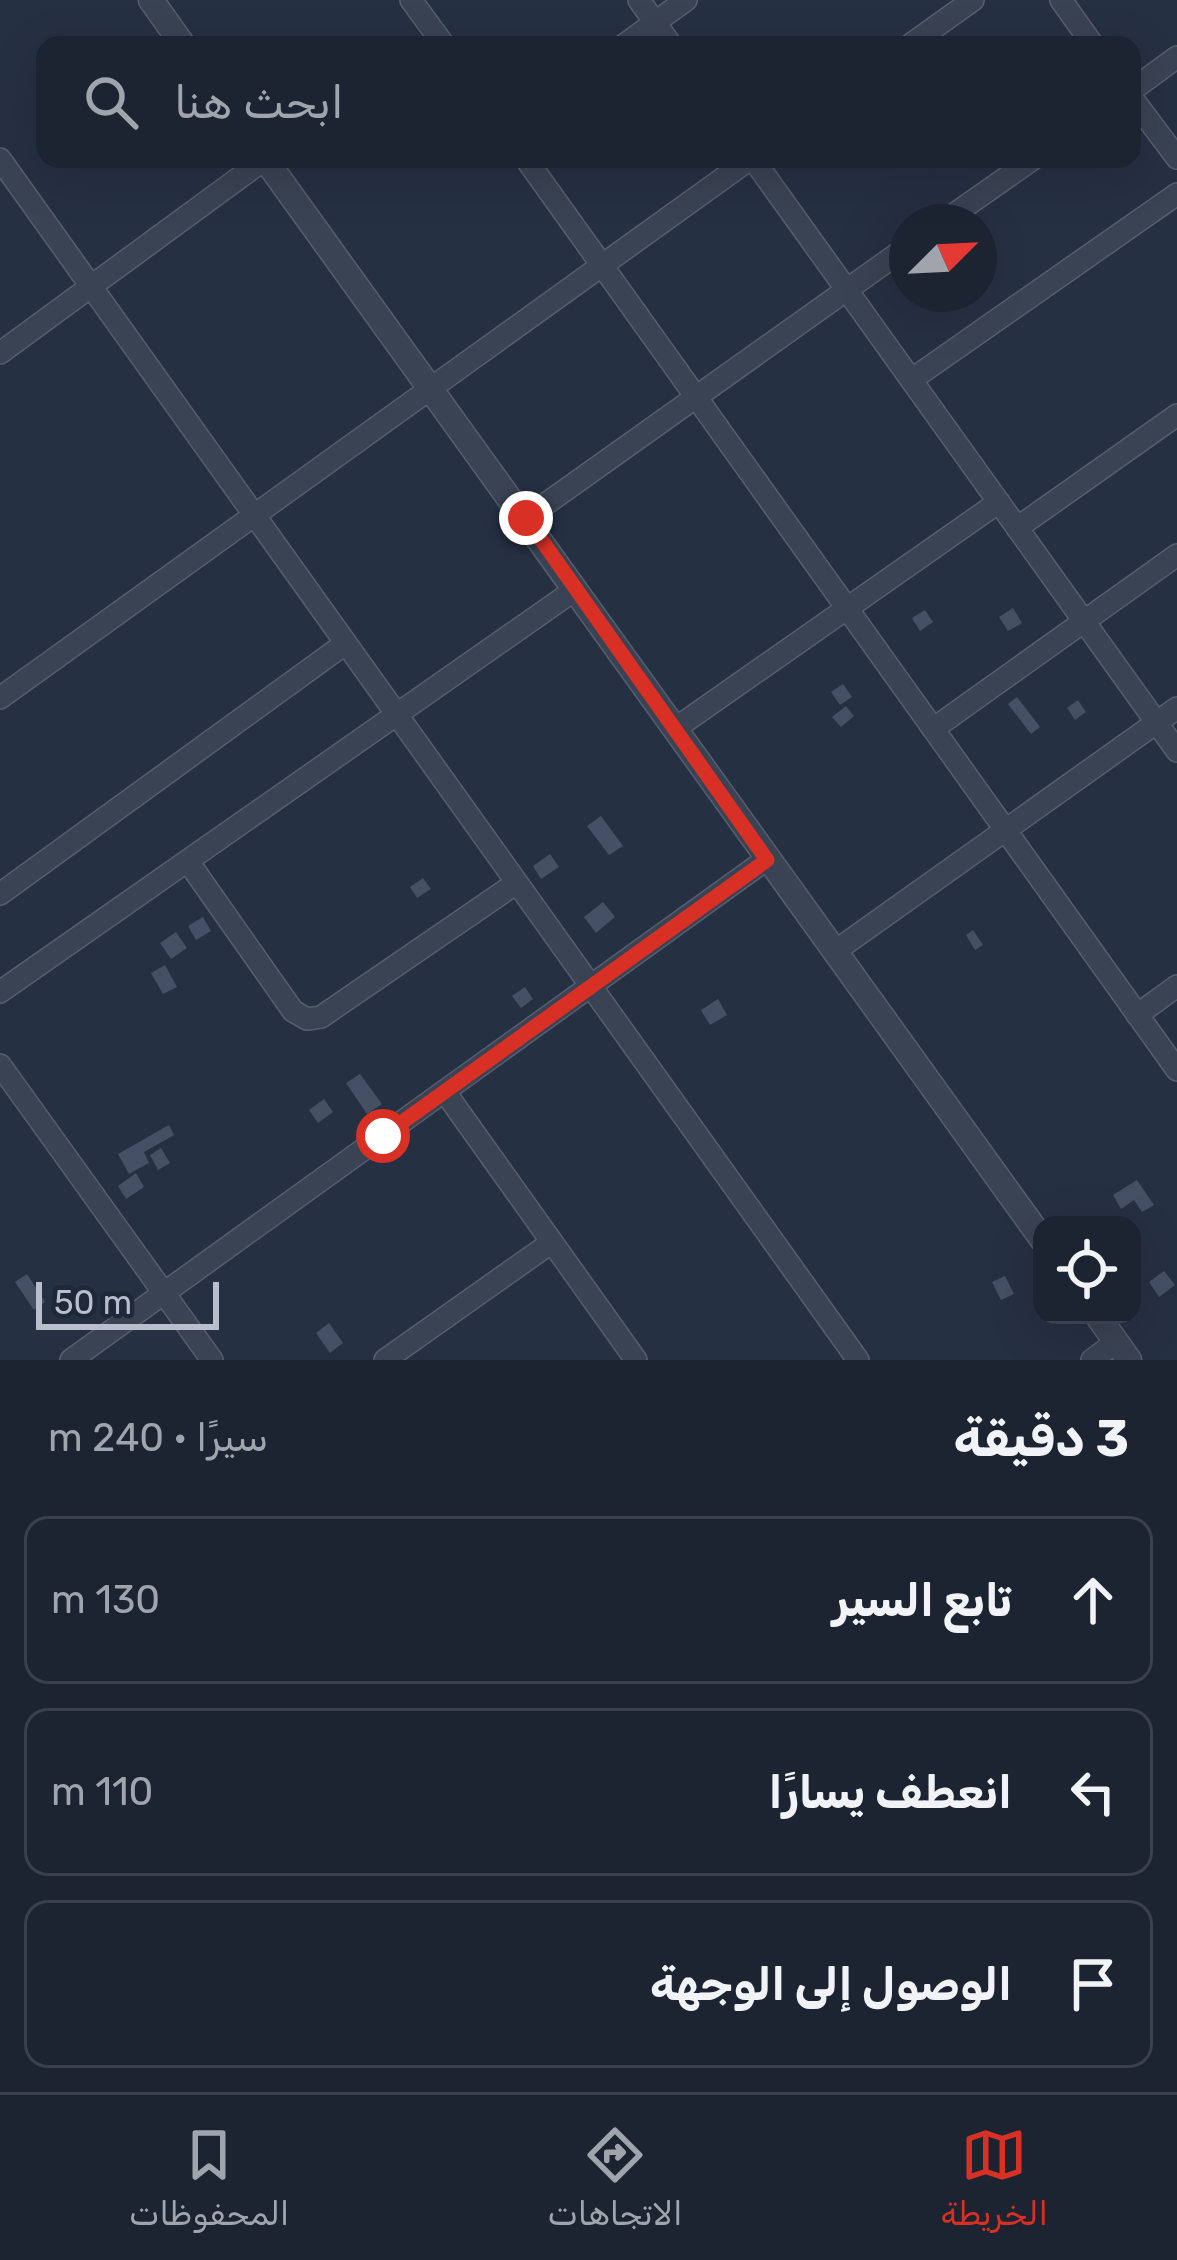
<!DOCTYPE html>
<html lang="ar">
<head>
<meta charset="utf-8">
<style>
	:root { --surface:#1c2432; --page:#252c3a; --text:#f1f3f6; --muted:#a0a4ac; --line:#3a414d; --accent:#d93025 }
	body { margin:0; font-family:Rubik,Vazirmatn,sans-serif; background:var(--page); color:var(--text); direction:rtl }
	.controls { position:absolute; right:36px; bottom:36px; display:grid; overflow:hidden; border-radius:24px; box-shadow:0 12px 48px #0002 }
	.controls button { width:108px; height:108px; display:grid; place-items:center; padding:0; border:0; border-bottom:3px solid var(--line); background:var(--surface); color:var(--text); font:60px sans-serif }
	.compass { position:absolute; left:889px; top:204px; width:108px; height:108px; border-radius:50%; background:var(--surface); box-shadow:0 12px 48px #0002; rotate:66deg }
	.scale { position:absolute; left:36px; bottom:30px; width:183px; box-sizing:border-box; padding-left:12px; border:6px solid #b8becc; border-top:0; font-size:33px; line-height:42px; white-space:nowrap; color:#b8becc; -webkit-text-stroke:9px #1f2838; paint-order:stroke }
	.stop { position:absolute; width:36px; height:36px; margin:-27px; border:9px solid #d93025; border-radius:50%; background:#fff }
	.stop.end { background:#d93025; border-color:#fff; box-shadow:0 3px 12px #0008 }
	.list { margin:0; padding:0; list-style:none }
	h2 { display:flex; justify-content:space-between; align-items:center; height:156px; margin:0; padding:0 48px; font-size:51px }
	h2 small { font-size:39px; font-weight:400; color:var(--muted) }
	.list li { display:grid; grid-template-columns:78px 1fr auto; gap:36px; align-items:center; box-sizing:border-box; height:168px; margin:0 24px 24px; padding:0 24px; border:3px solid var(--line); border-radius:24px }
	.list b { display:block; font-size:45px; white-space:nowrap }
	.list em { font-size:39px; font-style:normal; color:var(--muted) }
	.icon { flex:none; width:66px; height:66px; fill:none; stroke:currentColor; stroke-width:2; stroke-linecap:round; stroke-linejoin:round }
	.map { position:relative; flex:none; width:1177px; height:1360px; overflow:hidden; direction:ltr }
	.search { position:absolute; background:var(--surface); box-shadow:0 12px 48px #0002; left:36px; right:36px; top:36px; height:132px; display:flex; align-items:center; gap:30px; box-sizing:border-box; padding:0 42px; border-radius:24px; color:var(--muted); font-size:45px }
	.sheet { height:732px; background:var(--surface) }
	nav { display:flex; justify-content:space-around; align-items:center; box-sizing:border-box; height:168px; border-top:3px solid var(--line); background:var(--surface); font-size:33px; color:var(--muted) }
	nav a { display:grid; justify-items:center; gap:6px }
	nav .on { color:var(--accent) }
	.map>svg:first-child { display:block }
	.building { fill:#455065 }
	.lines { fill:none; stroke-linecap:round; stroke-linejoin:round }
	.minor-casing { stroke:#565e6d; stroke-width:24 }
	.tertiary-casing { stroke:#565e6d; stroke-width:27 }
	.minor { stroke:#3a4353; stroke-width:21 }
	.tertiary { stroke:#3a4353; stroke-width:24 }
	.route { stroke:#d93025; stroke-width:15 }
</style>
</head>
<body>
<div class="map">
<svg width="1177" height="1360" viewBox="0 0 1177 1360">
	<rect width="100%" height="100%" fill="#263043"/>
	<path class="building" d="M1013,608L1022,623L1008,631L999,617Z
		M925,610L933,622L920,631L912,618Z
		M843,684L852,697L840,705L831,692Z
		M1017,697L1040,727L1031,734L1008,704Z
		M1078,700L1086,712L1075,720L1067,708Z
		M846,706L854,716L841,727L832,717Z
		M601,816L623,846L609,855L587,826Z
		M550,854L559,867L541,879L533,866Z
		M423,878L431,889L417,898L410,887Z
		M603,902L615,917L596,933L584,917Z
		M203,917L211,931L196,940L188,926Z
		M973,930L983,945L975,950L966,935Z
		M176,932L187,948L171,959L160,943Z
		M165,965L177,987L163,994L151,973Z
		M525,987L533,999L521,1008L512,996Z
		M718,999L727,1015L710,1025L701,1010Z
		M360,1074L382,1104L367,1114L346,1083Z
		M324,1099L333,1112L318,1123L309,1110Z
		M169,1125L174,1135L144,1152L149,1163L129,1174L118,1154Z
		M161,1148L170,1163L158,1170L150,1155Z
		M136,1173L144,1187L126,1199L118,1186Z
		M1137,1180L1154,1205L1142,1212L1134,1200L1121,1209L1113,1195Z
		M1164,1271L1175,1285L1159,1297L1149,1282Z
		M27,1274L45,1302L34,1310L15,1282Z
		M1005,1276L1014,1294L1001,1300L992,1282Z
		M329,1323L343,1343L330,1353L316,1333Z"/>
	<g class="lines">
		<g class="minor-casing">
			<path id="minor" d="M411,0L444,45
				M639,0L671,45
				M1061,0L1093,45
				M624,45L686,0
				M910,45L973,0
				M1132,90L1177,57
				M1132,98L1177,158
				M0,159L858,1360
				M526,159L1177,1070
				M753,159L1177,751
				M943,222L1033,159
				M0,353L265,159
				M911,380L1177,194
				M526,518L907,247
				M1017,528L1177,415
				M0,698L750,159
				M676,728L999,502
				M933,729L1177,555
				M189,863L293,1011L307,1019L321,1017L515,884
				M0,894L346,643
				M834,952L1177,708
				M0,992L576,589
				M1137,1015L1177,986
				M0,1065L212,1360
				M445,1092L636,1360
				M71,1360L767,859
				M385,1360L552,1242
				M1092,1360L1116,1342"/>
		</g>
		<g class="tertiary-casing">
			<path id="tertiary" d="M151,0L183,45
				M265,159L1042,1239
				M1097,1315L1129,1360"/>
		</g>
		<use href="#minor" class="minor"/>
		<use href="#tertiary" class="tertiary"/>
	</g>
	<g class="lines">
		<path class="route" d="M383,1136L767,860L526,518"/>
	</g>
</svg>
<div class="controls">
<button><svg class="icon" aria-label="locate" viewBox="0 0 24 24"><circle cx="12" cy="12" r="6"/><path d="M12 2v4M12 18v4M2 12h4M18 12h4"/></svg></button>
</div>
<svg class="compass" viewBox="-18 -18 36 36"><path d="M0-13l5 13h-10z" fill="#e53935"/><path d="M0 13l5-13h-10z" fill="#a0a4ac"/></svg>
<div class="scale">50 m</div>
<div class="stop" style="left:383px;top:1136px"></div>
<div class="stop end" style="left:526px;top:518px"></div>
<div class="search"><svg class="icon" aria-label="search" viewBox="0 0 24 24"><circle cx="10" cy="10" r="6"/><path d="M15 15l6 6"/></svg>ابحث هنا</div>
</div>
<section class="sheet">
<h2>3 دقيقة<small>سيرًا · 240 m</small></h2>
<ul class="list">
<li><svg class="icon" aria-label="ahead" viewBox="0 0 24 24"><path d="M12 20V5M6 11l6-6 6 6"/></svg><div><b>تابع السير</b></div><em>130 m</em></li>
<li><svg class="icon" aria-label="left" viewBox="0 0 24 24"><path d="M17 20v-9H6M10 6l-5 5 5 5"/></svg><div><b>انعطف يسارًا</b></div><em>110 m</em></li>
<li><svg class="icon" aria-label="arrive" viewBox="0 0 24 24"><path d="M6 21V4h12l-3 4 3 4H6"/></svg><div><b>الوصول إلى الوجهة</b></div></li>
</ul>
</section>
<nav>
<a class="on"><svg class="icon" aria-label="map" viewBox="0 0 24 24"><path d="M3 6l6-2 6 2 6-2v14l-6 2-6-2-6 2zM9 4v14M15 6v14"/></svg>الخريطة</a>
<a><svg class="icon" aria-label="directions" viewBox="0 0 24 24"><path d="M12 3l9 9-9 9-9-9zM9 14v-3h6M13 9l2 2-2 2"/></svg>الاتجاهات</a>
<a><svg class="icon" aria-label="saved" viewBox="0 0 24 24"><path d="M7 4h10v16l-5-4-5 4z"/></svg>المحفوظات</a>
</nav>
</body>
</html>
